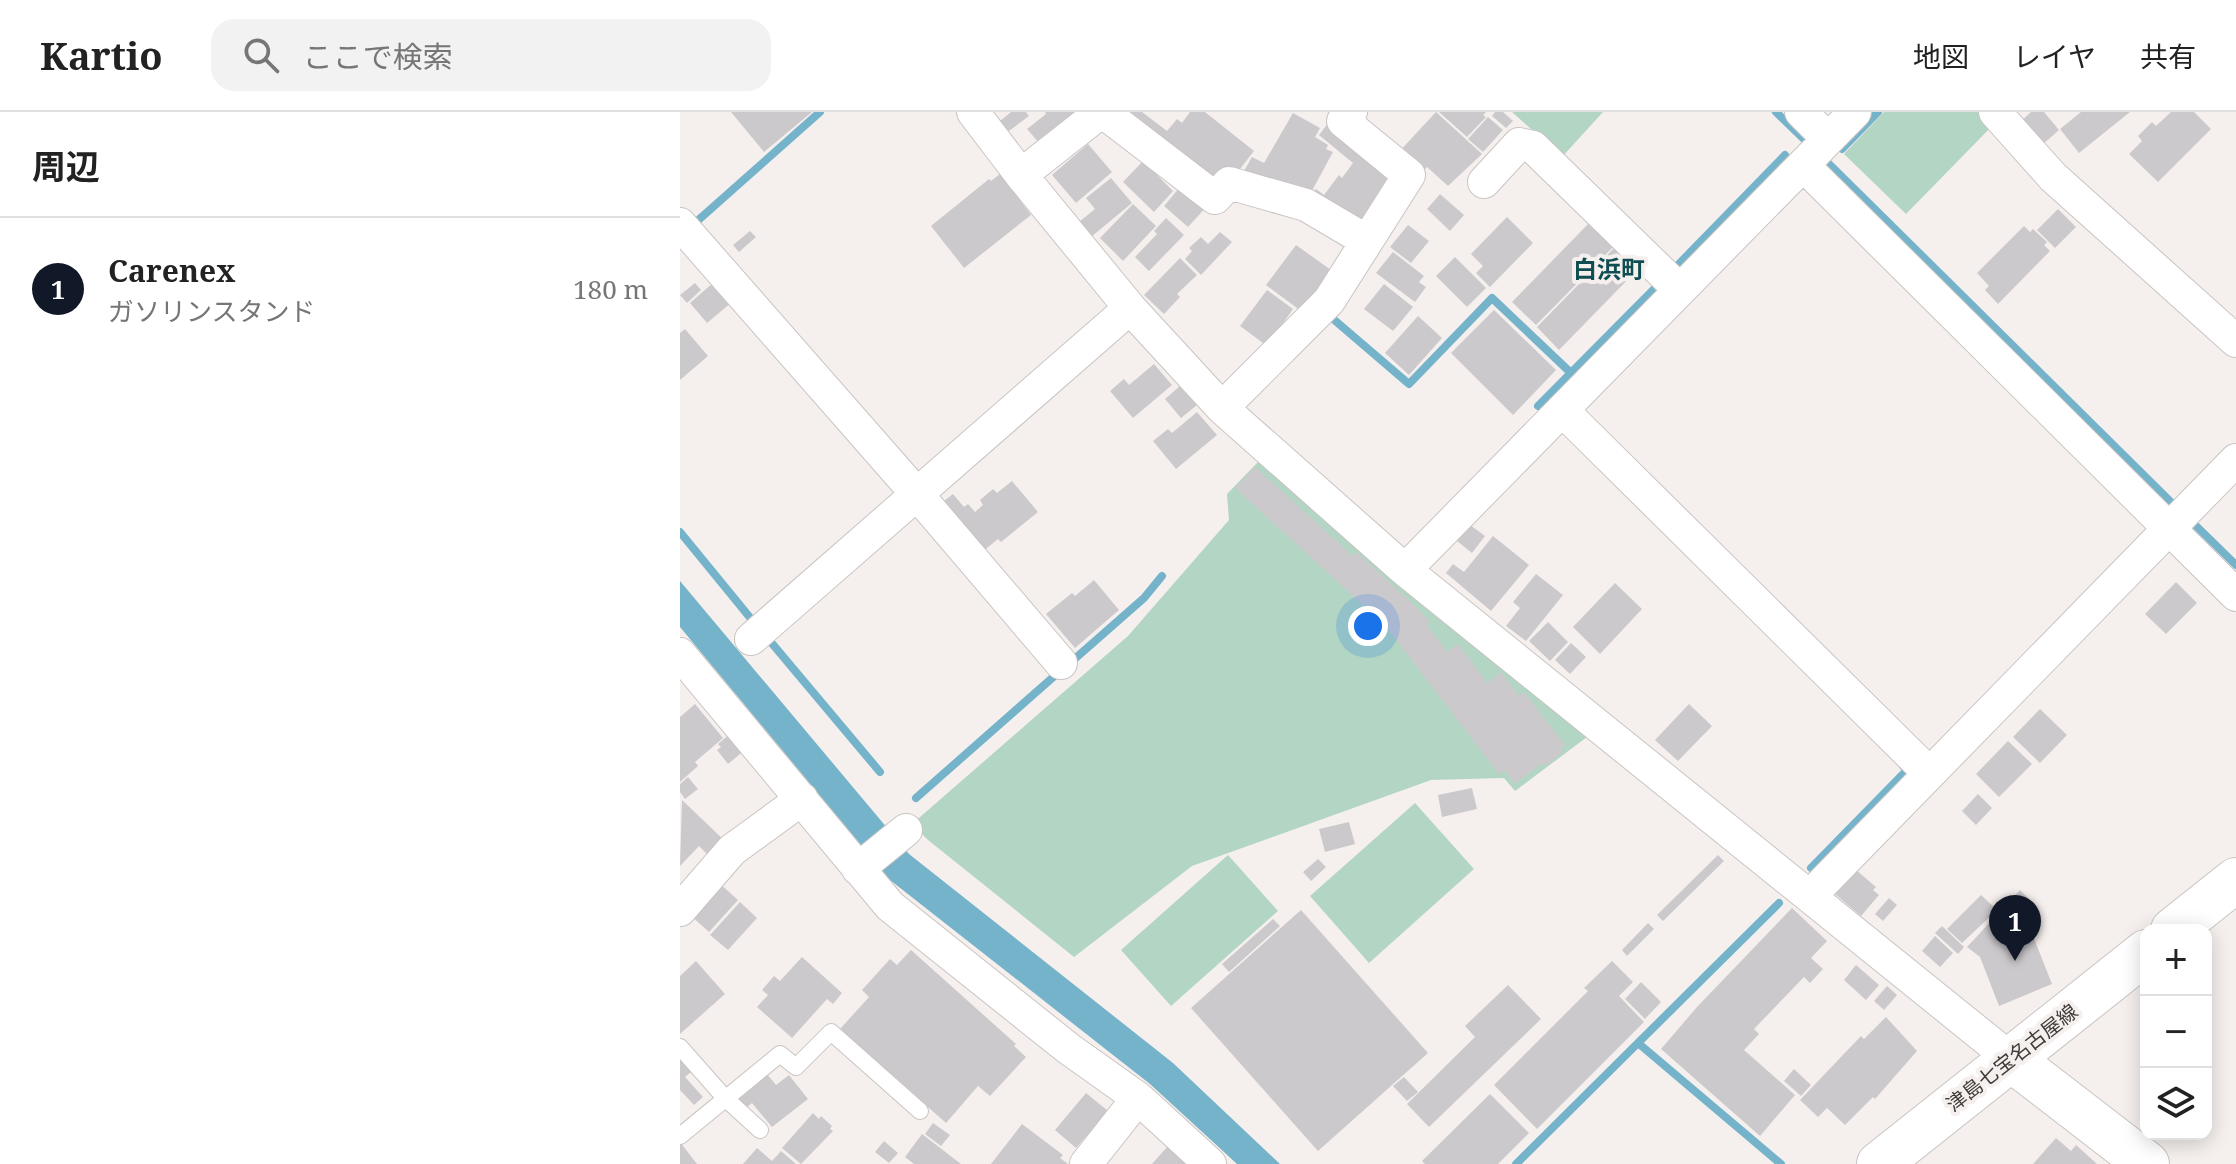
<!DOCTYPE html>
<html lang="ja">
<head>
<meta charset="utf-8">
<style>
	:root { --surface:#fff; --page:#f2f2f2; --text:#222; --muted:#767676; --line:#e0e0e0; --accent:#111827 }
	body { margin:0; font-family:"Noto Serif","Noto Sans JP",serif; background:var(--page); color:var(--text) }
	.controls { position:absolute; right:24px; bottom:24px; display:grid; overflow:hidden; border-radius:16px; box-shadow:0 4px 20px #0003 }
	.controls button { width:72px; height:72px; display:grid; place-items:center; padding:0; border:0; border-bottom:2px solid var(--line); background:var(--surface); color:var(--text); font:40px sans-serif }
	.you { position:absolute; left:688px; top:514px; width:28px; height:28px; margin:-20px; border:6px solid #fff; border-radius:50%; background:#1a73e8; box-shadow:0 0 0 12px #1a73e833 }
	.badge { display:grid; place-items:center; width:52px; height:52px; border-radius:50%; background:var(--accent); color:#fff; font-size:26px; font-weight:700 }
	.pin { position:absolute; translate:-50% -66px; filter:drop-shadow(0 2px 4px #0008) }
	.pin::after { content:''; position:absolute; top:42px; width:28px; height:24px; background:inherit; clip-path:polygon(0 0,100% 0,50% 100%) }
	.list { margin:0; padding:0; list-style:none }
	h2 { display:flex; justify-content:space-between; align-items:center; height:104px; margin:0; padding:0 32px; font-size:34px }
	h2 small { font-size:26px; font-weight:400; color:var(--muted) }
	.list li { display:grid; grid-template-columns:52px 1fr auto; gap:24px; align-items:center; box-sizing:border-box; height:144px; padding:0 32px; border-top:2px solid var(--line) }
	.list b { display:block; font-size:30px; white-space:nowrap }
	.list p { margin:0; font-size:26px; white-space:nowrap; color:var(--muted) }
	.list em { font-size:26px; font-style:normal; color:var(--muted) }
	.icon { flex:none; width:44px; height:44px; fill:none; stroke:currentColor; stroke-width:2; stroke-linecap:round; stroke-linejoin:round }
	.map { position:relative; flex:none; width:1556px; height:1052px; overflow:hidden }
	header { display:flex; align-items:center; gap:48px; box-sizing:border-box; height:112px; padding:0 40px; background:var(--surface); border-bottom:2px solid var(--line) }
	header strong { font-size:38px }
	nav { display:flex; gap:44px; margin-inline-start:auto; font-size:28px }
	.search { width:560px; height:72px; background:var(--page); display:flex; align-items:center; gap:20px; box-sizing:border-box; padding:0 28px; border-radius:24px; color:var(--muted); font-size:30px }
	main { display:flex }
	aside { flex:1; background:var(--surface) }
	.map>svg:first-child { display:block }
	.green { fill:#b2d5c4 }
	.water { fill:#75b3cb }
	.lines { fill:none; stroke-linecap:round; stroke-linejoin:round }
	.stream { stroke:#75b3cb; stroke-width:8 }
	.building { fill:#ccc9cd }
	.lane-casing { stroke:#c9c4c2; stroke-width:18 }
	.street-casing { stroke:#c9c4c2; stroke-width:34 }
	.secondary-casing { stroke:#c9c4c2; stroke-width:46 }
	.lane { stroke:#fff; stroke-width:16 }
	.street { stroke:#fff; stroke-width:32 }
	.secondary { stroke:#fff; stroke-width:44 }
	.labels { text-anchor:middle; stroke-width:8; stroke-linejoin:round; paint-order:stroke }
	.street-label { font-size:20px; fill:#3e3c3b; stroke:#f5f0ed }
	.quarter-label { font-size:24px; font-weight:bold; fill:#0e4d51; stroke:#f5f0ed }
</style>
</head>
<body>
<header>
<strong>Kartio</strong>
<div class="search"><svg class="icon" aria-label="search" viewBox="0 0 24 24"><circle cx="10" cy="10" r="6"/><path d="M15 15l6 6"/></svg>ここで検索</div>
<nav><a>地図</a><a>レイヤ</a><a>共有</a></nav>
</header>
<main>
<aside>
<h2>周辺<small></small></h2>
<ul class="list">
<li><span class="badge">1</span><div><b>Carenex</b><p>ガソリンスタンド</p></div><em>180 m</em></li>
</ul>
</aside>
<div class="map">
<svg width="1556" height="1052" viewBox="0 0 1556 1052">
	<rect width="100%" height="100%" fill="#f5f0ed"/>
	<path class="green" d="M832,0H923L882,45Z
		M1204,0H1306L1316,10L1226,102L1164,42Z
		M578,350L907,625L835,679L824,666L751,668L512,754L394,845L248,728L232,712L448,524L549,408L547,382Z
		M735,691L794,757L689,851L630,784Z
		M548,743L598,799L491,894L441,838Z"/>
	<path class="water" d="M0,469L229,742L493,951L600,1052H557L470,972L210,768L0,515Z"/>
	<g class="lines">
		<path class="stream" d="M1096,0L1131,34
			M1162,37L1198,0
			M1141,44L1498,397
			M15,111L140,0
			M996,155L1105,43
			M652,206L729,272L812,186L891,261
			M858,294L975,176
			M1508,406L1556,453
			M0,420L72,508
			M85,523L200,660
			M390,551L464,486L482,464
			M236,686L379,560
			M1131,756L1227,658L1223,654
			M958,931L1101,1052
			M836,1052L1099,791"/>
	</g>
	<path class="building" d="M51,0H132L84,40Z
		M331,0H346L349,4L329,19L320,9Z
		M365,0H401L360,32L347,17L366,2Z
		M447,0H462L487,19L497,7L502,11L510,0H525L574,39L553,66L535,75Z
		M756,0L802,42L768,74L747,55L739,64L716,43Z
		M759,0H806L803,3L806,5L787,25Z
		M815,0H823L833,9L826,16L812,4Z
		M1351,0H1364L1379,18L1361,34L1340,10Z
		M1401,0H1450L1399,41L1380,17Z
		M1491,0H1514L1531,17L1478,70L1449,42L1462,29L1458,24L1472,10L1476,14Z
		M613,1L640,16L635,25L648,33L646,37L653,40L627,88L561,64L572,45L584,51Z
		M808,5L823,18L803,40L788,27Z
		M649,10L718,64L679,117L632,83L636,77L644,83L659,63L662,66L673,51L639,23Z
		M408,32L432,60L396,91L372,63Z
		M463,49L493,79L474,100L443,70Z
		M320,62L351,103L284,156L251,114L309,67L311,69Z
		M431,66L452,91L411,125L399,110L415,97L406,86Z
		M500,75L529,92L508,115L484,94Z
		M760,82L784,103L770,119L747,97Z
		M453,92L476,114L443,149L420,126Z
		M1378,97L1396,115L1375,136L1357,118Z
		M827,105L853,131L810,175L796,161L803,154L791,142Z
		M486,106L504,123L469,159L455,145L477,122L474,119Z
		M912,108L936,132L856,213L832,190Z
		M728,113L749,129L731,151L710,135Z
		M1344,114L1350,120L1353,117L1367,130L1364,133L1370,139L1318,192L1305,178L1309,174L1297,161Z
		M70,119L76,125L59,140L53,133Z
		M540,120L552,130L521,163L505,147L512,139L509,136L521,125L528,132Z
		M616,133L651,158L621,199L586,173Z
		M937,133L960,155L879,238L857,215Z
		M713,140L744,164L739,170L746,175L735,190L696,161Z
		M775,145L806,176L787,195L756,164Z
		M500,146L517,163L497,182L500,185L484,202L464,183Z
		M34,170L52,190L27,211L10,191Z
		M15,171L21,178L7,191L0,183Z
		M704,172L733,195L713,219L684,197Z
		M587,178L613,197L587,234L560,214Z
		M814,198L876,258L833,303L771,241Z
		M738,204L762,226L729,263L705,241Z
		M5,217L28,244L0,268V221Z
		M474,252L492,273L453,306L430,279L444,267L449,273Z
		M501,273L517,293L501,306L485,287Z
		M517,300L537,323L496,357L473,329L488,317L492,321Z
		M575,355L673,444L676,440L735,494L750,510L747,513L767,540L778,532L807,571L821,560L839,584L844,580L885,633L880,637L883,640L865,654L862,651L835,672L824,658L819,662L704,512L555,376Z
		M332,369L358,400L321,430L318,427L301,441L260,392L273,382L284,395L288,392L295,400L303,393L300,388L313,377L317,381Z
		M790,413L805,424L792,441L777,429Z
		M813,424L849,453L811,499L766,461L773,452L784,460Z
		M856,462L883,483L846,529L826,514L840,496L833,490Z
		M414,468L439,498L395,536L366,502L392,481L395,484Z
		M1496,470L1517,491L1486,522L1465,502Z
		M935,471L962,497L920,542L893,515Z
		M868,510L888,530L870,549L849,529Z
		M891,531L906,545L890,562L875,548Z
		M15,592L43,626L15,650L18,654L0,670V605Z
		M1009,592L1032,614L998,649L975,628Z
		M1360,597L1387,623L1360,651L1333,625Z
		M52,620L66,637L48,652L37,638L41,635L38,632Z
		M1328,629L1352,652L1319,685L1296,662Z
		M8,665L18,677L5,687L0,680V672Z
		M792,676L797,697L762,705L758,683Z
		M1298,682L1312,696L1296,713L1282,699Z
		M2,688L46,730L31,746L19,734L0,754Z
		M669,710L675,732L645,740L639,717Z
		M1038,743L1044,749L983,809L977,803Z
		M638,747L646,755L631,769L623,760Z
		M1176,758L1196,775L1193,778L1199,783L1181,804L1155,782Z
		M38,770L58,788L29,820L9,802Z
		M1340,778L1352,790L1341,801L1352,811L1349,814L1372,872L1319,894L1300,845L1287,835Z
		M1301,783L1317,798L1282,831L1267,817Z
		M1209,786L1217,793L1203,809L1195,802Z
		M60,790L77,806L48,838L30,823Z
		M1112,796L1147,829L1131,846L1143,857L1130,871L1124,865L1074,917L1079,922L1064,938L1115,983L1080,1024L981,937L1017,895Z
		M621,798L748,941L638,1039L511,896Z
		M593,807L600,814L549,860L542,852Z
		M968,811L974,817L947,844L942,838Z
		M1262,814L1284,835L1278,842L1255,821Z
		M1255,824L1273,841L1260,855L1242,839Z
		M231,838L336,932L334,934L346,945L310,984L298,974L266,1011L160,917L189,885L182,878L210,847L217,853Z
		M122,845L162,881L153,892L147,887L112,926L77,895L88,883L82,878L94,864L100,869Z
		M16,849L45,882L0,922V864Z
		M932,849L953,870L939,884L964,910L857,1017L814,973L908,879L904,876Z
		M1176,853L1199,873L1186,888L1164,868Z
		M961,870L981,890L965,907L945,887Z
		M828,873L861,907L749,1015L727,992L795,925L785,914Z
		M1207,874L1217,883L1204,898L1194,889Z
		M1206,905L1237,939L1195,987L1193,985L1165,1013L1147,996L1138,1005L1120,988L1181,924L1184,927Z
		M0,948L11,960L5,965L23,985L14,993L0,978Z
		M1114,957L1131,973L1121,984L1104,969Z
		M87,962L96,973L109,963L128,987L92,1015L72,991L66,996L58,986Z
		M724,965L738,980L727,989L713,974Z
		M406,981L428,999L396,1036L375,1018Z
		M810,982L849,1021L818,1052H745L742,1049Z
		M133,1001L139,1007L141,1004L152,1014L150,1017L153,1019L121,1052L102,1036Z
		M253,1011L270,1023L261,1034L245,1022Z
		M342,1012L383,1043L380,1046L388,1052H311Z
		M242,1022L281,1052H234L225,1045Z
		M1376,1026L1391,1039L1396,1033L1417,1052H1353Z
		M204,1029L218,1041L209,1051L195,1040Z
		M0,1030L17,1052H0Z
		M487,1035L506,1052H472Z
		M77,1036L92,1049L101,1039L116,1052H63Z"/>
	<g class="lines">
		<g class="lane-casing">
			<path id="lane" d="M0,935L45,986L80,1018
				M0,1024L100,942L116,955L151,920L240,999"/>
		</g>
		<g class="street-casing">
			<path id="street" d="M293,0L341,63L450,196L542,296L725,458L1331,947
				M423,0L535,86L549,71L626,93L687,129
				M1121,0L1148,27
				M1315,0L1373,65L1556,229
				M1123,53L1556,483
				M341,63L421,0
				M804,70L839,32L853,35L1000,178
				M0,112L236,381L381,551
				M542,296L649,189L729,63L663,9L671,0
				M882,298L1249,661
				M725,458L1175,0
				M71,527L450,196
				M0,542L210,794L389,937L458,986L530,1052
				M178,757L226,718
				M1130,784L1556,348
				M0,798L52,738L122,687
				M406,1052L458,986"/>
		</g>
		<g class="secondary-casing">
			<path id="secondary" d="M1493,818L1556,768
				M1331,947L1467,1052
				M1199,1052L1466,840"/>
		</g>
		<use href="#lane" class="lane"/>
		<use href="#street" class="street"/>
		<use href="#secondary" class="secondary"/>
	</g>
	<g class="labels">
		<g class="street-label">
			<text transform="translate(1332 946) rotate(-38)" y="7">津島七宝名古屋線</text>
		</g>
		<g class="quarter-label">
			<text x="929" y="166">白浜町</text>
		</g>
	</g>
</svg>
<div class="controls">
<button>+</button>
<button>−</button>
<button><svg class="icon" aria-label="layers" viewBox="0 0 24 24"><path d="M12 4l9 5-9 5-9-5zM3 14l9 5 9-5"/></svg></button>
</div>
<div class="you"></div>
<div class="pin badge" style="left:1335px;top:849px">1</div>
</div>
</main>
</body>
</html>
